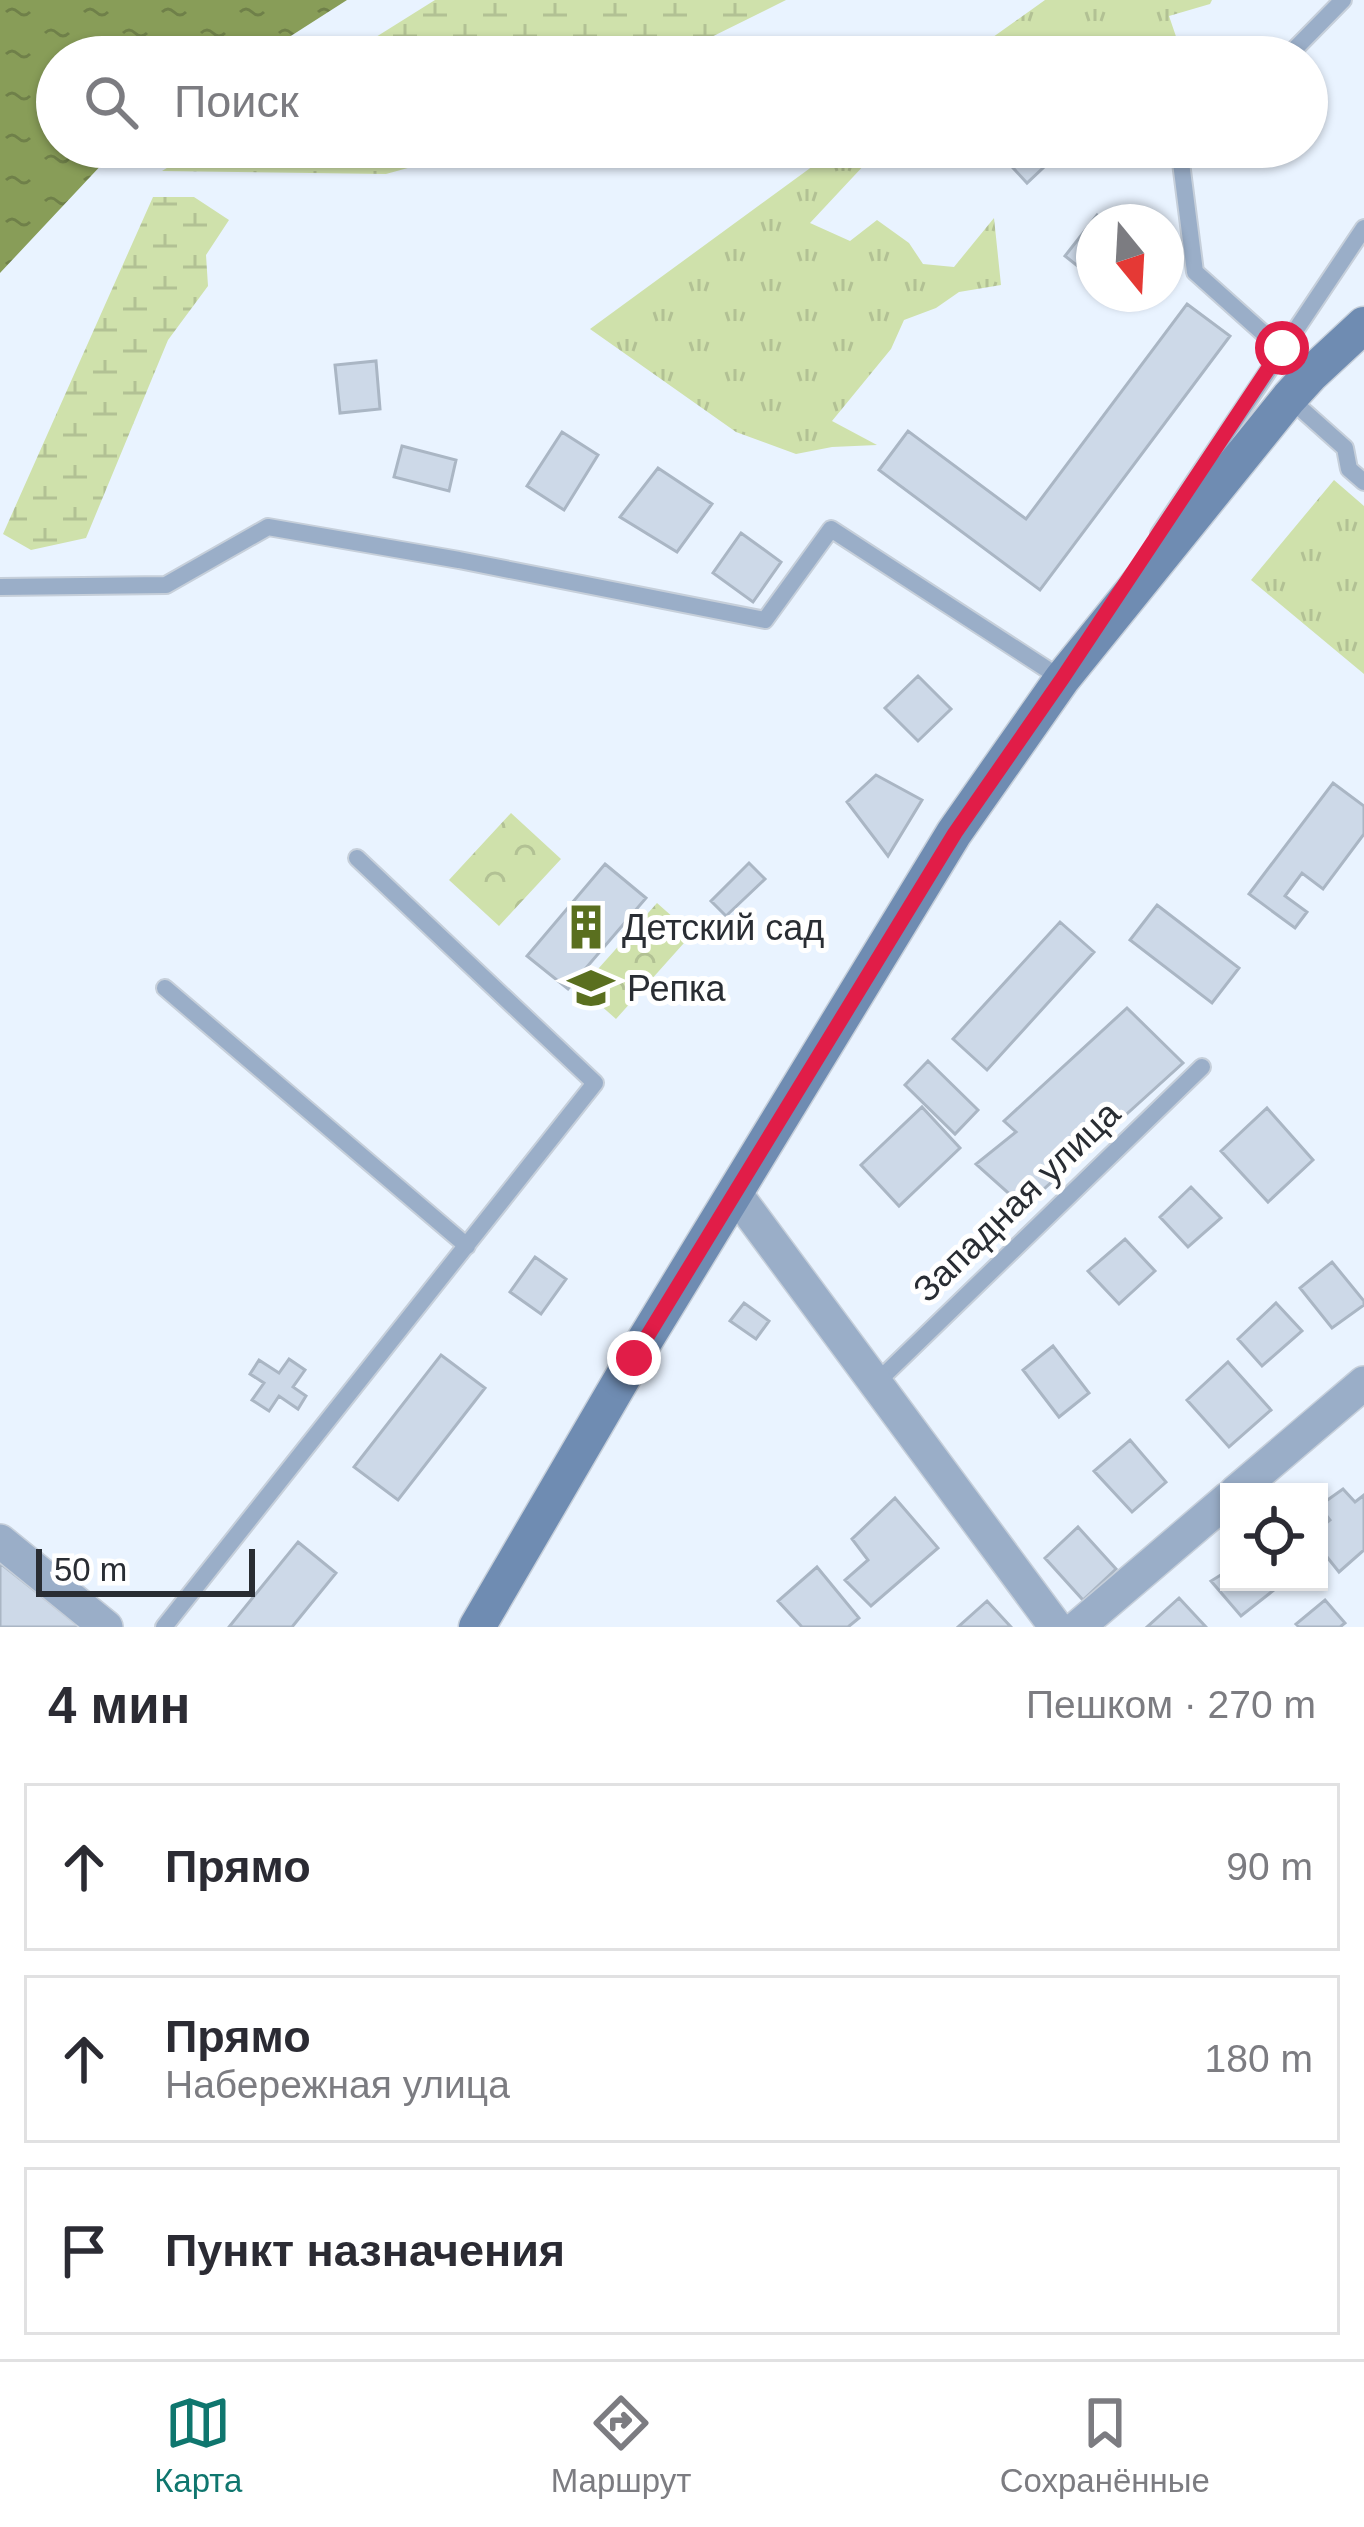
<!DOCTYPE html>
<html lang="ru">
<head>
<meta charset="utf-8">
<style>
	:root { --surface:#fff; --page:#f7f7f7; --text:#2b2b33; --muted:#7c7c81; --line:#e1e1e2; --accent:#0f766e }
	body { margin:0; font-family:Helvetica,sans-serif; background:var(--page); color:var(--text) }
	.controls { position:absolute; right:36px; bottom:36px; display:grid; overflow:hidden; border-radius:0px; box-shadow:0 3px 9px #0004 }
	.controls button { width:108px; height:108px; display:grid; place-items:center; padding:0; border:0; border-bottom:3px solid var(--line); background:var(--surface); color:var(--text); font:60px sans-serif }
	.compass { position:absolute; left:1076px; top:204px; width:108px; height:108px; border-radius:50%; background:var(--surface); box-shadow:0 3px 9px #0004; rotate:162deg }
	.scale { position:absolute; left:36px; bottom:30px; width:219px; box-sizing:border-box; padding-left:12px; border:6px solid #292d33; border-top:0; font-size:33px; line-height:42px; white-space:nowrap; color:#292d33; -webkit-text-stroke:9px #fff; paint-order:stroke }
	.stop { position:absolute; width:36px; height:36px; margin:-27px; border:9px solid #e11d48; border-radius:50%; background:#fff }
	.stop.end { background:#e11d48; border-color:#fff; box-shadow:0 3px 12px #0008 }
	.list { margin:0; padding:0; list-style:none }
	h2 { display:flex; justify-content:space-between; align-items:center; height:156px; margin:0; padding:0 48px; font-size:51px }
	h2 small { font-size:39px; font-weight:400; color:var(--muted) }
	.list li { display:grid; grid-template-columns:78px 1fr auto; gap:36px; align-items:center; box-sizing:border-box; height:168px; margin:0 24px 24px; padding:0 24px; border:3px solid var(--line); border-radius:0px }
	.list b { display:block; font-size:45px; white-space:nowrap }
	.list p { margin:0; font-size:39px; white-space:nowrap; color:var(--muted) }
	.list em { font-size:39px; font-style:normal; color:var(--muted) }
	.icon { flex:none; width:66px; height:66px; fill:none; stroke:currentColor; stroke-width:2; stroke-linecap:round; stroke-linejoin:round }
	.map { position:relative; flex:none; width:1364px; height:1627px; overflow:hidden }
	.search { position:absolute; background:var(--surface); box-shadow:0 3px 9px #0004; left:36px; right:36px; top:36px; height:132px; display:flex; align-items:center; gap:30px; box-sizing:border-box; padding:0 42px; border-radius:66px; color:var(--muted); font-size:45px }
	.sheet { height:732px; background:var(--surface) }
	nav { display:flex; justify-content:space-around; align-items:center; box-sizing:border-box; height:168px; border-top:3px solid var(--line); background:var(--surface); font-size:33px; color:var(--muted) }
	nav a { display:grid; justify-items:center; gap:6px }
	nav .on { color:var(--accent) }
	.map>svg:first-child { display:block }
	.grass { fill:url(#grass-tufts) }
	.wetland { fill:url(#wetland-marsh) }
	.park { fill:url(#park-crowns) }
	.water { fill:url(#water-ripples) }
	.building { fill:#cdd9e8; stroke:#aab6c4; stroke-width:3 }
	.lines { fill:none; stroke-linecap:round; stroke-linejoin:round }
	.lane-casing { stroke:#c6cfda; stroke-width:20 }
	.street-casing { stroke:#c6cfda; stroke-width:36 }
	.secondary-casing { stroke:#c6cfda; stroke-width:39 }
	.lane { stroke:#9aaec8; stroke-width:16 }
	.street { stroke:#9aaec8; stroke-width:33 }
	.secondary { stroke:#6f8cb2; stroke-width:36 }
	.route { stroke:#e11d48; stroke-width:15 }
	.labels { text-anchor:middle; stroke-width:10; stroke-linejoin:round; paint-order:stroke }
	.poi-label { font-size:36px; fill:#292d33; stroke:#fff; text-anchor:start }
	.street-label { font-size:36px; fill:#292d33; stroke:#fff }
</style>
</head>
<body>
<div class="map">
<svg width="1364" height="1627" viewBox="0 0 1364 1627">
	<defs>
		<pattern id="grass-tufts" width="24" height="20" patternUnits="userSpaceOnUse" patternTransform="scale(3)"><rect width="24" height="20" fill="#cfe1ab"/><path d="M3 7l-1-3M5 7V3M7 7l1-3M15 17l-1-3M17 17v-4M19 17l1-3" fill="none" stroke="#b2c194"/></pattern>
		<pattern id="wetland-marsh" width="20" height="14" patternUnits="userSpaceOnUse" patternTransform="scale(3)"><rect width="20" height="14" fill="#cfe1ab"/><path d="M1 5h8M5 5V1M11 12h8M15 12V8" fill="none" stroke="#b2c194"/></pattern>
		<pattern id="park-crowns" width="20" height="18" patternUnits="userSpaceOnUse" patternTransform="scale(3)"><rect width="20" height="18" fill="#cfe1ab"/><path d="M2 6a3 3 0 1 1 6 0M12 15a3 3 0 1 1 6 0" fill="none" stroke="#b2c194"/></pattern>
		<pattern id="water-ripples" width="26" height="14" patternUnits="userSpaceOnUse" patternTransform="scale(3)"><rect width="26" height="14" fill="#889d58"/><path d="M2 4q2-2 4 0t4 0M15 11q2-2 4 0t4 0" fill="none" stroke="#6f8049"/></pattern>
	</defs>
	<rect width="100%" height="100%" fill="#e9f3ff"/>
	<path class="grass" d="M1045,0H1212L1210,4L1169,16L1183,57H965Z
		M839,147H881L810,223L850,241L877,220L909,243L923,264L954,267L994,218L1001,285L959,292L936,308L904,320L891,349L832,421L877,445L832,447L796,454L736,432L590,329Z
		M1334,480L1364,506V674L1251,580Z"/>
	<path class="wetland" d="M435,0H786L671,57H344Z
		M200,147H484L386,174L162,171Z
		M153,197H194L229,220L206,255L208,286L168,340L86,538L31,550L3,534Z"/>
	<path class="park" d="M511,813L561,859L499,926L449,880Z
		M657,903L692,934L616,1019L581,988Z"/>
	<path class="water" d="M0,0H347L258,57H57V147H125L106,160L0,273Z"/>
	<path class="building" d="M1011,147H1059L1062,150L1027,183L1002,156Z
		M1097,215L1106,222H1094V279L1065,256Z
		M1187,304L1230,336L1040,590L879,470L908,431L1026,519Z
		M376,361L380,409L340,413L335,365Z
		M562,432L598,455L564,510L527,486Z
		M402,446L456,460L449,491L394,477Z
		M658,468L712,504L677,552L620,517Z
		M741,533L781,562L753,602L713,573Z
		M918,676L951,709L918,741L885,708Z
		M876,775L922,800L888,856L847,802Z
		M1333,783L1364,806V834L1323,889L1302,873L1285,896L1307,912L1295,928L1249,894Z
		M749,863L765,879L726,916L711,901Z
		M605,864L646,898L568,989L527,956Z
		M1157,905L1239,968L1212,1003L1130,940Z
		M1060,922L1094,952L987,1070L953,1039Z
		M1127,1008L1183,1063L1024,1207L976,1164L1016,1132L1004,1121Z
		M928,1061L978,1110L955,1134L905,1085Z
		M922,1107L960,1148L899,1206L861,1165Z
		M1267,1108L1313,1160L1268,1202L1221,1151Z
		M1191,1187L1221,1218L1188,1247L1160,1217Z
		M1125,1239L1155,1271L1119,1304L1088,1271Z
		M535,1257L566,1279L541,1314L510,1292Z
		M1332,1262L1364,1301V1305L1332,1328L1300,1288Z
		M744,1303L769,1321L756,1339L730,1321Z
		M1276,1303L1302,1331L1262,1366L1238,1339Z
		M1053,1346L1089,1393L1059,1417L1023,1370Z
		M441,1355L485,1388L398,1500L354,1467Z
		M289,1359L305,1370L293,1387L306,1396L298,1409L279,1396L269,1411L252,1400L264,1383L250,1374L259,1360L279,1373Z
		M1228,1362L1271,1410L1229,1447L1187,1400Z
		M1130,1440L1166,1482L1132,1512L1094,1471Z
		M1343,1489L1355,1502L1364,1495V1550L1339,1572L1319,1547V1529L1330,1520L1319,1506Z
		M895,1498L938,1548L871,1606L845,1580L868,1560L852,1539Z
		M1078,1527L1116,1569L1083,1600L1045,1558Z
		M298,1542L336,1573L292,1627H229Z
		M0,1563L81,1627H0Z
		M817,1567L859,1618L848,1627H802L778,1601Z
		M1229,1570V1582H1284L1241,1616L1211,1581Z
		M1179,1598L1206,1627H1147Z
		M1325,1600L1345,1623L1340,1627H1299L1296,1624Z
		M987,1601L1011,1627H958Z"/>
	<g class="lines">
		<g class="lane-casing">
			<path id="lane" d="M1287,57L1343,0
				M1179,147L1195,272L1310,375
				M1289,398L1345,448L1349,469L1364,482
				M1159,534L1364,228
				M0,587L166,585L268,527L459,560L765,620L831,529L1062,679L1065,676
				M165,988L467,1246
				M876,1383L1202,1067
				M164,1627L595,1083L357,858"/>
		</g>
		<g class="street-casing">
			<path id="street" d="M735,1193L1056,1627
				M1236,1492L1364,1383
				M0,1541L106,1627
				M1078,1627L1229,1498"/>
		</g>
		<g class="secondary-casing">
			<path id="secondary" d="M477,1627L634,1358L954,833L1062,679L1289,398L1310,375L1364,325"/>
		</g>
		<use href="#lane" class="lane"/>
		<use href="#street" class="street"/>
		<use href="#secondary" class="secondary"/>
	</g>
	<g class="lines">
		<path class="route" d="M634,1358L955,833L1062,679L1282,348"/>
	</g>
	<defs>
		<g id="building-bare" transform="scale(3.6)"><path d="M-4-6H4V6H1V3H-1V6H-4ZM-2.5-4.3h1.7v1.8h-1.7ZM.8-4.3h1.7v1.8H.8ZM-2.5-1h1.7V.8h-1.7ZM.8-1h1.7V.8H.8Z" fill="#5a6f1f" stroke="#fff" stroke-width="2.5" paint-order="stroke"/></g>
		<g id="school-bare" transform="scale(3.6)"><path d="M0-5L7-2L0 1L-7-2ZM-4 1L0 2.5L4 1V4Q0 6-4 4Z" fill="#5a6f1f" stroke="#fff" stroke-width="2.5" paint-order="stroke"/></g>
	</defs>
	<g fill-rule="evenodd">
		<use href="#building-bare" x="586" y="927"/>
		<use href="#school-bare" x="591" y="988"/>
	</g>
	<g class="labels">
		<g class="poi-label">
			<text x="622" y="940">Детский сад</text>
			<text x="627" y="1001">Репка</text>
		</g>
		<g class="street-label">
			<text transform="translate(1016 1201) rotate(-44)" y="13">Западная улица</text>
		</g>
	</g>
</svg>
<div class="controls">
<button><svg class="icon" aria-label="locate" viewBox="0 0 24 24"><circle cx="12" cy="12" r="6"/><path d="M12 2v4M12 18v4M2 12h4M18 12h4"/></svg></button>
</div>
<svg class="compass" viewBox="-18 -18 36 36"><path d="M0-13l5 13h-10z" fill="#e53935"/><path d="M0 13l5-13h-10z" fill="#7c7c81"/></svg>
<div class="scale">50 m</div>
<div class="stop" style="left:1282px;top:348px"></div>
<div class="stop end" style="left:634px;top:1358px"></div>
<div class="search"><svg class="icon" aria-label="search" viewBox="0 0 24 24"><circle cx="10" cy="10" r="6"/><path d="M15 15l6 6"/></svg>Поиск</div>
</div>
<section class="sheet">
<h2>4 мин<small>Пешком · 270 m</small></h2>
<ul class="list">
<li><svg class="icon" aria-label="ahead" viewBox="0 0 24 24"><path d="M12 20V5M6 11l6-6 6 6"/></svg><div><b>Прямо</b></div><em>90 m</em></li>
<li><svg class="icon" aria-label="ahead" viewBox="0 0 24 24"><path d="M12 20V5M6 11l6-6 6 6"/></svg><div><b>Прямо</b><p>Набережная улица</p></div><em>180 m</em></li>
<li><svg class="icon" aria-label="arrive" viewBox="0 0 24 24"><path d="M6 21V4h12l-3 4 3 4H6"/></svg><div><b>Пункт назначения</b></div></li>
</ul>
</section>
<nav>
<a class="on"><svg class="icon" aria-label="map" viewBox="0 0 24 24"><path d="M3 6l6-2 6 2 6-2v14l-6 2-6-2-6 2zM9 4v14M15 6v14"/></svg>Карта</a>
<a><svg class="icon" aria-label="directions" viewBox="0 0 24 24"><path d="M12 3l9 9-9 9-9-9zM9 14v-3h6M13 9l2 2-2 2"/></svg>Маршрут</a>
<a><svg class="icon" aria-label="saved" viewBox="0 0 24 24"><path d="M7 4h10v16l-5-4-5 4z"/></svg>Сохранённые</a>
</nav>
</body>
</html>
